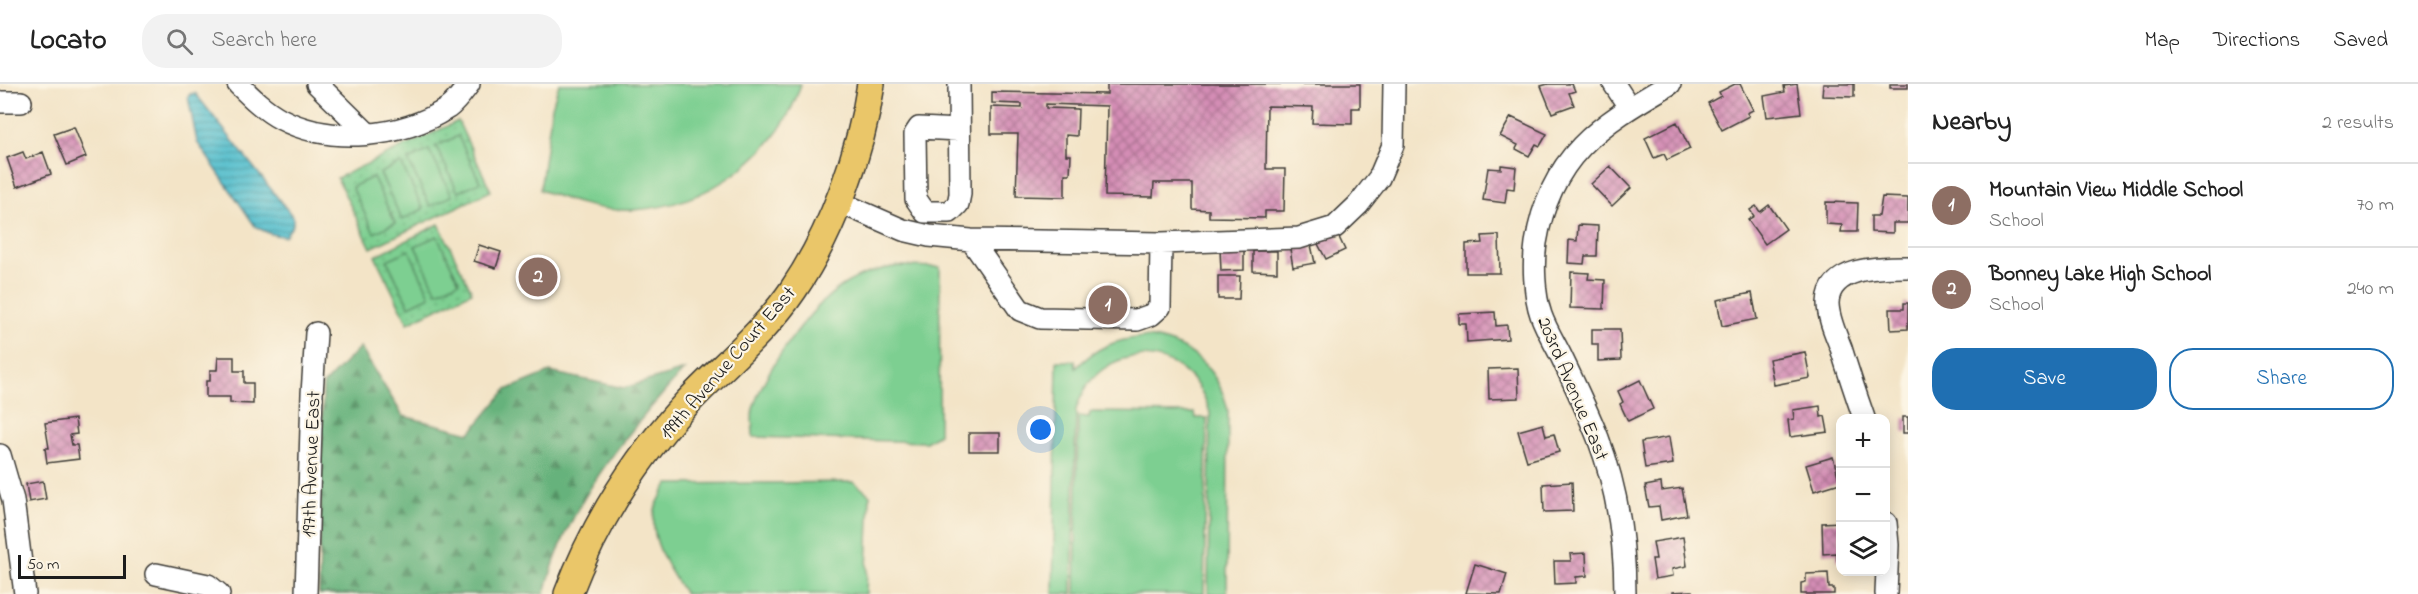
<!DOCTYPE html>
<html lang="en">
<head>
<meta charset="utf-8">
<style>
	:root { --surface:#fff; --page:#f2f2f2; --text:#222; --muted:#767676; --line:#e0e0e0; --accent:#1f6fb2 }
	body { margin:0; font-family:"Indie Flower",sans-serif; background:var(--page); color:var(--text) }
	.controls { position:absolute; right:18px; bottom:18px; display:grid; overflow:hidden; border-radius:12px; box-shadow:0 3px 15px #0003 }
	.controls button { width:54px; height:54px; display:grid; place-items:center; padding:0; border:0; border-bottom:2px solid var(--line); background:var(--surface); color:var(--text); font:30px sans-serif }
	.scale { position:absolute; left:18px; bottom:15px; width:108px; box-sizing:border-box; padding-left:6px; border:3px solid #1c1c1c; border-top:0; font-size:16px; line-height:21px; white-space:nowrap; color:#1c1c1c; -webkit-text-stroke:4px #fcf5e5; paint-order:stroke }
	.you { position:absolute; left:1041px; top:346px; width:21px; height:21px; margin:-15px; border:4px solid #fff; border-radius:50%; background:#1a73e8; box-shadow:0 0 0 9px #1a73e833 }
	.badge { display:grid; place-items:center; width:39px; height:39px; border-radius:50%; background:var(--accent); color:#fff; font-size:20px; font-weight:700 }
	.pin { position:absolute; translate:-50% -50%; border:3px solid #fff; box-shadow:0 2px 6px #0006 }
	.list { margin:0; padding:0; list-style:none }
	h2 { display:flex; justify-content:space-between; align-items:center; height:78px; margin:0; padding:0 24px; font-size:26px }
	h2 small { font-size:20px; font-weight:400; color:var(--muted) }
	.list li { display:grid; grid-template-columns:39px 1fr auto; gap:18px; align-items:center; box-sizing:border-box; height:84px; padding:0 24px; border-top:2px solid var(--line) }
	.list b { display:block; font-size:22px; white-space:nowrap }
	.list p { margin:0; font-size:20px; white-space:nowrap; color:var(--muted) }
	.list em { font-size:20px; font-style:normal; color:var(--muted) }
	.actions { display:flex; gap:12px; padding:18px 24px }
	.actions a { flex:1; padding:14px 0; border:2px solid var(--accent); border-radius:24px; text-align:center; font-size:21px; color:var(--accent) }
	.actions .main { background:var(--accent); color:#fff }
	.icon { flex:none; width:33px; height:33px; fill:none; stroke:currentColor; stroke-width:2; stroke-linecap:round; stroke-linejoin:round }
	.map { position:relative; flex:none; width:1908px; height:510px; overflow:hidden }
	header { display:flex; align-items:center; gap:36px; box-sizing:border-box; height:84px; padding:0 30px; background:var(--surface); border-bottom:2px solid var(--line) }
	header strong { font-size:28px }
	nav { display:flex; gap:33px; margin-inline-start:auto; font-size:21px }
	.search { width:420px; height:54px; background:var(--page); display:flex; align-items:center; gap:15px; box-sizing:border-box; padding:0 21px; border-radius:24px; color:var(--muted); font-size:22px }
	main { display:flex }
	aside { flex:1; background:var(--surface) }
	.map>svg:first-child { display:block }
	.green { fill:url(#green-dots); stroke:#4c7656; stroke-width:1.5 }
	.forest { fill:url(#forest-firs); stroke:#41674c; stroke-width:1.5 }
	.pitch { fill:#7dcf91; stroke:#4c7656; stroke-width:1.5 }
	.water { fill:url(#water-rules); stroke:#376d74; stroke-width:1.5 }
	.building { fill:url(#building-cross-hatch) }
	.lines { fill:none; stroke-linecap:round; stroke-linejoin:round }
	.minor-casing { stroke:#3c3a36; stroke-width:24 }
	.major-casing { stroke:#3c3a36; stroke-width:30 }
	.minor { stroke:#fff; stroke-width:21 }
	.major { stroke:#eac669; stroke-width:27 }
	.labels { text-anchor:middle; stroke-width:4.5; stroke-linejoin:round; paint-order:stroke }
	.street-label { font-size:20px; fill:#1c1c1c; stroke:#fcf5e5 }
</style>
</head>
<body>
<header>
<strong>Locato</strong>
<div class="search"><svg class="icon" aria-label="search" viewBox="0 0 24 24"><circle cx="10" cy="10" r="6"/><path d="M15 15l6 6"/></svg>Search here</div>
<nav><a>Map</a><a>Directions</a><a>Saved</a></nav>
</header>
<main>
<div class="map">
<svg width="1908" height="510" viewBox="0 0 1908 510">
	<defs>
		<pattern id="green-dots" width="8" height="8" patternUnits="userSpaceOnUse" patternTransform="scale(1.5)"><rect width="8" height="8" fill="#7dcf91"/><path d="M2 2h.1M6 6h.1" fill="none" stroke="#6bb17c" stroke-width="1.8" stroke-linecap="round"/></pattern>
		<pattern id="forest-firs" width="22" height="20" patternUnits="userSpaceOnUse" patternTransform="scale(1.5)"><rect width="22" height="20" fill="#66b27b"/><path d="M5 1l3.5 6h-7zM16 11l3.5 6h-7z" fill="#539064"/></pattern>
		<pattern id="water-rules" width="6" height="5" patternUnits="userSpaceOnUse" patternTransform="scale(1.5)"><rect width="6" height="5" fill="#52becd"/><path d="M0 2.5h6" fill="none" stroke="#439aa6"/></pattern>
		<pattern id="building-cross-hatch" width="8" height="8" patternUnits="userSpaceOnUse" patternTransform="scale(1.5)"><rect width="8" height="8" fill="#d48db5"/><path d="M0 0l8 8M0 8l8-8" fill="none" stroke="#ab7292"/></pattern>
	</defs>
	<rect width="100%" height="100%" fill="#fcf5e5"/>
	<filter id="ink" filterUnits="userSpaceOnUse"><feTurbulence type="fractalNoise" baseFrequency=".0167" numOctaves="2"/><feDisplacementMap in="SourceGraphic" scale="12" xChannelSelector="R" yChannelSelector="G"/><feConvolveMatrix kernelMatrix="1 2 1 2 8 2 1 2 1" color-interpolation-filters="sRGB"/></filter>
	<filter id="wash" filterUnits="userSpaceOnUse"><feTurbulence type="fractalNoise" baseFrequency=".008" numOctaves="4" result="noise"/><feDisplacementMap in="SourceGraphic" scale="24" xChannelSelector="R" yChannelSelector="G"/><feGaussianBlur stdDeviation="1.35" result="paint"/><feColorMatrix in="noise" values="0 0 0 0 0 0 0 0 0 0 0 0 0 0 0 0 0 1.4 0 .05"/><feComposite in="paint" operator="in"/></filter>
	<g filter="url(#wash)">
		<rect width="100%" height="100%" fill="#f3e4c7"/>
		<path class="green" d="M458,37L491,107L371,164L337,94Z
			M439,140L472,208L408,239L375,172Z"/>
		<path class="forest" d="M360,263L403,332L470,349L506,306L550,288L624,304L684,286C625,351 565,422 545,510H319L323,301Z"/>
		<path class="pitch" d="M559,0H801C779,72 707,122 633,126C601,128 569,117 540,106L552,23Z
			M458,52L480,98L458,108L436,62Z
			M429,66L452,112L430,122L408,76Z
			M401,79L423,125L402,136L380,89Z
			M373,93L395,139L374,149L352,103Z
			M437,152L459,198L437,208L415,162Z
			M409,166L430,212L409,222L387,176Z
			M899,182L940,183L939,350L926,358L753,353C753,344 751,333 753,325C764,287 810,223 842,202C860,190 878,185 899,182Z
			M1144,253C1188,257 1219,284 1228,327L1227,510H1208L1210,329C1190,255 1097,253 1076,326L1072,510H1053L1057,277H1075L1076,284C1095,264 1116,255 1144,253Z
			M1090,328L1195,329L1196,334H1207L1204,510H1075L1078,332L1089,333Z
			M854,398L870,411L866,510H685C670,487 648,455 655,426C657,417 664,408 668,400Z"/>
		<path class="water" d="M195,9L293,133V141L285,152C273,152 265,148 255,142L197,58L188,13L190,10Z"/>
		<g id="blocks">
			<path class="building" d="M1107,0H1360V24H1352V40L1312,39L1313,23L1267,22L1266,85H1285L1284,127H1265V134L1209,133V126L1192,125V99H1154L1153,113L1105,112L1107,22L1046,20V24L1078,25L1077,52L1066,51V71H1071L1070,90H1065V113L1016,112L1018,50H991V23L1022,24V20L992,19V8L1107,10Z
				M1548,0H1572L1575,7L1569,9L1574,21L1552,29L1541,2Z
				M1735,0H1740L1753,26L1747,29L1749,32L1722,46L1708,19L1721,12L1719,8Z
				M1797,0L1801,29L1767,33L1764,12L1785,8L1784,2Z
				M1823,0H1854V13L1822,12Z
				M1890,0H1908V4H1890Z
				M1511,33L1547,50L1540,62L1536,60L1529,72L1516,65L1518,61L1500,52Z
				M1677,38L1690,65L1667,76L1664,70L1654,74L1645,54Z
				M74,43L86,73L67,81L54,50Z
				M23,68L26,75L43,68L51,90L17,103L7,74Z
				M1501,81L1516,83L1514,105L1507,104L1505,119L1483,116L1488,84L1501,85Z
				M1610,82L1631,104L1612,122L1591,100Z
				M1882,113L1908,114V139H1893V149L1871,148V132H1879Z
				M1826,118L1858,119L1857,148H1841L1842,141L1826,140Z
				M1769,121L1786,145L1765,160L1748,136L1754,132L1750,126L1756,122L1760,128Z
				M1578,141L1598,142L1597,172H1585L1584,180L1568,179L1569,156L1577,157Z
				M1337,149L1345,166L1326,175L1317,158Z
				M1499,151L1500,189H1466V160L1483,159L1482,152Z
				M479,161L501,168L496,184L474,177Z
				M1311,161L1315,179L1293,183L1290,165Z
				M1220,165H1244V186L1221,187Z
				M1253,167H1277V188L1253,187Z
				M1571,188L1589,189L1588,195L1605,196L1604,225L1570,224Z
				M1218,192H1240L1239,215H1218Z
				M1752,209L1757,235L1722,242L1717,216Z
				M1904,219H1908V245L1891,246L1890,225H1904Z
				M1495,228L1496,242L1507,241L1508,255L1467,258L1466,240H1459V230Z
				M1592,245H1620L1621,276L1598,277V260H1592Z
				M1805,268L1810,294L1774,301L1769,275Z
				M218,273H234V287H244V299H253V320L230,319V313H206V297H210V286H217Z
				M1518,284L1519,314L1489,315L1488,285Z
				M1640,296L1653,325L1628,337L1620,320L1623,318L1618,307Z
				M1820,322L1821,333L1825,332L1828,348L1790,353L1788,336L1794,335L1793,326Z
				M1903,333H1908V349H1903Z
				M75,335L77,350L70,351L72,361H77L79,375L47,379L45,364H49L45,339Z
				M1543,340L1546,352L1554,350L1559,368L1527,377L1518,347Z
				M969,349H1000V367H969Z
				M1669,353L1673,380L1645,384L1641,358Z
				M1833,373L1840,399L1814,407L1806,381Z
				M43,397L46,415L29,418L26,400Z
				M1572,398L1573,427L1544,428L1543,400Z
				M1661,399L1662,407L1682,404L1687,431L1661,436L1659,422L1649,423L1645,402Z
				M1840,438V476H1837V469L1823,470L1822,439Z
				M1683,453L1687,482L1672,485L1673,492L1655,495L1652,475H1656L1653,458Z
				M1586,469L1587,492L1576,493V499L1555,500L1554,477H1571L1570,470Z
				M1475,480L1507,490L1501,510L1466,509Z
				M1828,489L1829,504H1834V510H1801V499L1806,498V490Z
				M1692,507V510H1673V508Z"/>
		</g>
	</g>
	<g filter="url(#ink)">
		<use href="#blocks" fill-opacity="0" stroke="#3c3a36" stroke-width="1.5"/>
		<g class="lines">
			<g class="minor-casing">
				<path id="minor" d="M238,0C251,13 264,26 281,35C331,61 401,54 448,24C456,18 463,8 469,0
					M317,0L368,50
					M959,0L960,110L958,120L950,128H925L916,115L915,50L919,44L959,46
					M1614,0L1629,23
					M0,18H21
					M839,118L903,146L929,152L971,156L1161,159L1299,154L1335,143L1358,121L1379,94L1393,61L1394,0
					M971,156L1020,226L1040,234L1137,236L1151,231L1160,223L1161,159
					M1864,334C1856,311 1848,287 1841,264C1836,251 1828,234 1828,219C1829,182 1882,183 1908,183
					M0,371L13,416L25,510
					M1886,439L1888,461L1886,510
					M156,490L208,501L219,510
					M306,510L312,310L316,249
					M1625,510C1625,457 1617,404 1598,354C1587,326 1574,299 1561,272C1554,258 1546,245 1541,231C1534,211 1533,179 1536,159C1550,72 1599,41 1670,0"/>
			</g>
			<g class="major-casing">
				<path id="major" d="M568,510C595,439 636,374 687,319C722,282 764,249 793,206C832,149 861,69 871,0"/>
			</g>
			<use href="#minor" class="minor"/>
			<use href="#major" class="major"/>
		</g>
	</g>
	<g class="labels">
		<g class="street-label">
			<text transform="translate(727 278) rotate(-49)" y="7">199th Avenue Court East</text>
			<text transform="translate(1574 304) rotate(67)" y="7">203rd Avenue East</text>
			<text transform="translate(310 380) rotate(-88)" y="7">197th Avenue East</text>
		</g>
	</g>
</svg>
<div class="controls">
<button>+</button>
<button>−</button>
<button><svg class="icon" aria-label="layers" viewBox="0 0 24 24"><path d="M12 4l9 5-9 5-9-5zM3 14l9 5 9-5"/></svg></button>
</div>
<div class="scale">50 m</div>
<div class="you"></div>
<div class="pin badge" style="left:1108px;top:221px;background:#8d6e63">1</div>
<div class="pin badge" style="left:538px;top:193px;background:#8d6e63">2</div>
</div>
<aside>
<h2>Nearby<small>2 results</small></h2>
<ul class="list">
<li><span class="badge" style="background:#8d6e63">1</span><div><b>Mountain View Middle School</b><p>School</p></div><em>70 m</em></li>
<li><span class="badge" style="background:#8d6e63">2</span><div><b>Bonney Lake High School</b><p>School</p></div><em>240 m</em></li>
</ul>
<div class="actions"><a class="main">Save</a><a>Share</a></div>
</aside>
</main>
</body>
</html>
